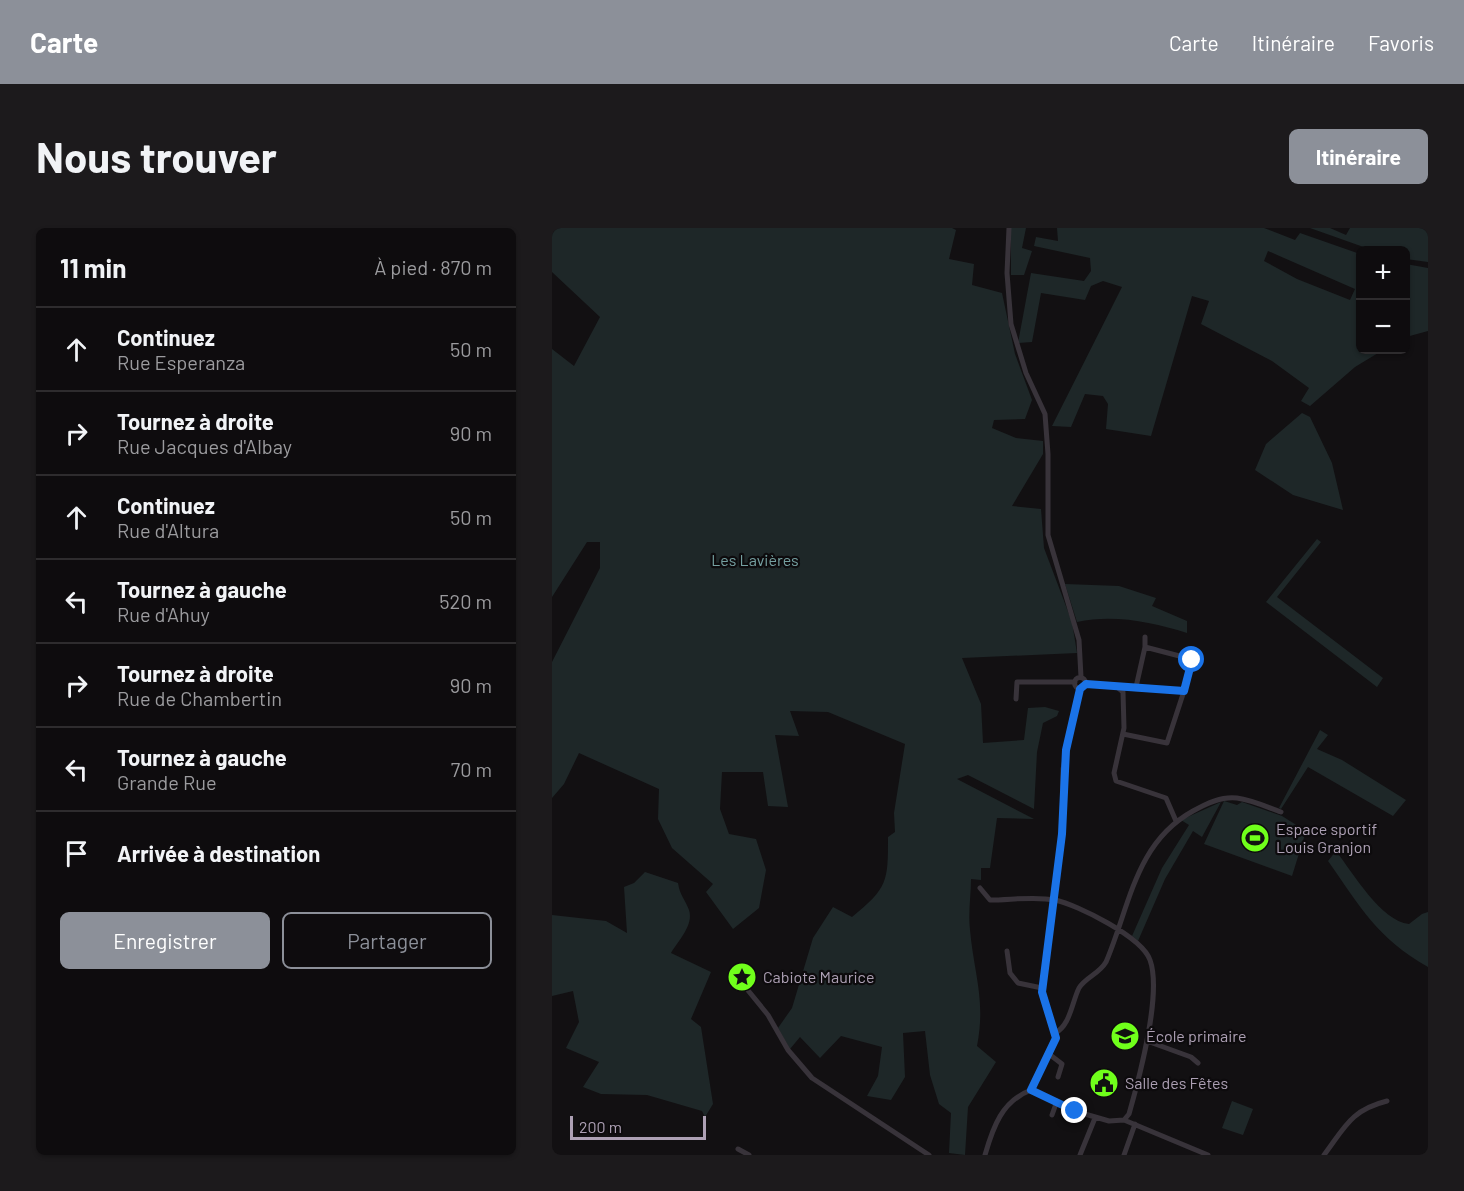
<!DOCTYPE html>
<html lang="fr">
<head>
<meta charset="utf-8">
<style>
	:root { --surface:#0e0c0e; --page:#1c1a1c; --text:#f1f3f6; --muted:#9b9b9e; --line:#2e2c2e; --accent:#8c9099 }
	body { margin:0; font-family:Barlow,sans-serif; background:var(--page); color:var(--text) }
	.controls { position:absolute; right:18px; top:18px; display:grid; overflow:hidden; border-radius:9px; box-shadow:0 2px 4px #0004 }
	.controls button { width:54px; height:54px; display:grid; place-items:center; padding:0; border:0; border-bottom:2px solid var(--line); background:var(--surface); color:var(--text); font:30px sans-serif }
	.scale { position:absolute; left:18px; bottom:15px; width:136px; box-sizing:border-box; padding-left:6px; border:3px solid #ada0b4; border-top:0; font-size:16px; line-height:21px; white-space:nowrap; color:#ada0b4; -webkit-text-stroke:4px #0d0b0d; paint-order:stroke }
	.stop { position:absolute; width:18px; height:18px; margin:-14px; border:4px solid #1a73e8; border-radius:50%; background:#fff }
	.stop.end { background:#1a73e8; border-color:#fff; box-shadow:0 2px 6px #0008 }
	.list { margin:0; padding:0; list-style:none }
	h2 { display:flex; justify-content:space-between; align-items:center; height:78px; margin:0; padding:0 24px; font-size:26px }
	h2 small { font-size:20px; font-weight:400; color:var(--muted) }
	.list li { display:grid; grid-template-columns:39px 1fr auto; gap:18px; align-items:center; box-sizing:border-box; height:84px; padding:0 24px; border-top:2px solid var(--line) }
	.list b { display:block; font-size:22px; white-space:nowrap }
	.list p { margin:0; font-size:20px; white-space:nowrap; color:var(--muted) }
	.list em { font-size:20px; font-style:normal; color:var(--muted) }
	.actions { display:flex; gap:12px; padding:18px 24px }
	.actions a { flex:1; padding:14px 0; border:2px solid var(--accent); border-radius:9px; text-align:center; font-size:21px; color:var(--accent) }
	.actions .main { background:var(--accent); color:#fff }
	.icon { flex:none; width:33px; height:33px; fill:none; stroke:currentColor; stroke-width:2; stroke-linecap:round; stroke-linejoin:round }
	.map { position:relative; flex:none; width:876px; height:927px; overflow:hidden; border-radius:9px }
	header { display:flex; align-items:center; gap:36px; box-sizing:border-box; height:84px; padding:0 30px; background:var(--accent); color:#fff }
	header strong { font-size:28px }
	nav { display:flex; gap:33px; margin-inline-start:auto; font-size:21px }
	.intro { display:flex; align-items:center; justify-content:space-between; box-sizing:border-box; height:144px; padding:0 36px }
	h1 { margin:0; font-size:42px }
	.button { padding:15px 27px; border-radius:9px; background:var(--accent); color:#fff; font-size:21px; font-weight:700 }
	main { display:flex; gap:36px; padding:0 36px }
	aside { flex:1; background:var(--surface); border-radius:9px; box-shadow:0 2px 4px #0004 }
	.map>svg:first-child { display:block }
	.green { fill:#1e2728; fill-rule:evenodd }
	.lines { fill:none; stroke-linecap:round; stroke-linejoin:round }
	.street { stroke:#38333a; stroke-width:5 }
	.route { stroke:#1a73e8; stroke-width:8 }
	.labels { text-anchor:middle; stroke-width:4.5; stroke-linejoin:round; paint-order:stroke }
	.park-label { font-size:16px; fill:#75a0a1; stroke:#0d0b0d }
	.poi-label { font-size:16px; fill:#ada0b4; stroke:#0d0b0d; text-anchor:start }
</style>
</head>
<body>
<header>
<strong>Carte</strong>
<nav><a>Carte</a><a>Itinéraire</a><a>Favoris</a></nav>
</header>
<div class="intro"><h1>Nous trouver</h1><a class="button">Itinéraire</a></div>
<main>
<aside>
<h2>11 min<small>À pied · 870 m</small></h2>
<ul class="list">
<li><svg class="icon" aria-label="ahead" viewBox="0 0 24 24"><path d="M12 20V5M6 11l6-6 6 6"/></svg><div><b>Continuez</b><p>Rue Esperanza</p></div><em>50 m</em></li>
<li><svg class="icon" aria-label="right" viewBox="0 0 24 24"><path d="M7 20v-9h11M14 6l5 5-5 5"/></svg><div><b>Tournez à droite</b><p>Rue Jacques d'Albay</p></div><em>90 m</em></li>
<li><svg class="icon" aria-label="ahead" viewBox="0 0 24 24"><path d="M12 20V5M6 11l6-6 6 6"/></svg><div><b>Continuez</b><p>Rue d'Altura</p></div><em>50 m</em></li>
<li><svg class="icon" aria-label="left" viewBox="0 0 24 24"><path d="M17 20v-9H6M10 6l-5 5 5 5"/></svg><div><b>Tournez à gauche</b><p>Rue d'Ahuy</p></div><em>520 m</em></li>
<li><svg class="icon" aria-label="right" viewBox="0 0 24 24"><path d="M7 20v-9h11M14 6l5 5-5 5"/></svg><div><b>Tournez à droite</b><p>Rue de Chambertin</p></div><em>90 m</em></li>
<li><svg class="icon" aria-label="left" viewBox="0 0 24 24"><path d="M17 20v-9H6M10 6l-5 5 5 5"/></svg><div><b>Tournez à gauche</b><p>Grande Rue</p></div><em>70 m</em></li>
<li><svg class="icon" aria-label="arrive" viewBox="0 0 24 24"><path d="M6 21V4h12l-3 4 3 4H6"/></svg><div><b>Arrivée à destination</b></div></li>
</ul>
<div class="actions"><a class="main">Enregistrer</a><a>Partager</a></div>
</aside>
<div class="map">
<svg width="876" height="927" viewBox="0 0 876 927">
	<rect width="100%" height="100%" fill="#121012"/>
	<path class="green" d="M0,0H400L404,2L397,31L422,36L420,57L450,65L463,126L480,172L473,191L442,192L440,200L464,210L491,213V226L460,278L489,281L492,320L520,394L525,425L410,430L429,476L431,515L472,512L476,480L493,479L507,483L505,488L491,495L485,524L482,581L416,547L405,551L482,591L445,590L438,640H429V652L419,651C419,667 416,685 418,702C422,746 434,772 425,818L444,834L416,879L413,927L397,925L399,885L387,876L378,847L373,803L351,805L353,849L339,872L315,868L326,848L330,819L289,808L268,830L248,809L238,821L226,800L240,780L261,710L281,679L300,689C336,660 336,653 336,609L343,604L342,585L353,516L276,484L238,483L247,508L223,507L236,579L216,578L211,544H170L168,581L177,606L204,611L214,642L207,680L181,701L154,664L161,656L120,620L106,591L107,561L27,525L12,556L0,570V434L48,340V314H35L0,369V121L22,138L48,89L0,44Z
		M459,0H474L470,20L480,23L472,47H459Z
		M505,0H712L743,12L748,5L808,26V122H831L803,139L758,178L749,173L757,160L720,133L649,96L657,73L640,68L599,208L554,201L556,176L551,168L533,166L519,199L500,198L570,59L551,53L539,58L533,72L489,65L480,114L466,115L479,45L532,53L539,43L538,30L482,18L484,9L506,13ZM716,23L803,61L798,72L745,51L712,33Z
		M758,0H778L794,7L798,0H876V34L854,31V22H820Z
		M854,36L876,40V103L854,109Z
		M750,185L758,189L780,235L791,282L741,267L703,242L714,216Z
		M765,311L769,314L725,369L831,450L825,459L714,374Z
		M513,356L567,358L604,370L600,378L635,393V405C600,394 562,386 525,394Z
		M768,502L776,507L765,521L790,532L854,572L841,588L756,539L729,581L727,580Z
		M672,573L685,577L690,574L730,588L754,603L740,648L652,616Z
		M669,574L650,609L641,603L613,651L586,713L580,708L610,640L637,597L629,592Z
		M784,623C801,645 829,693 857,696L870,686L876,684V739C825,710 809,680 776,633Z
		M93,644L126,655C128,668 133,671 137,682C142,697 126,713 119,725L159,744L139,791L149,799L161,876L153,889L150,883L95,867L49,866L31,859L47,834L14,820L27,794L21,763L0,768V687L54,693L75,705L72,659L82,655Z
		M680,873L701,881L691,907L670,900Z"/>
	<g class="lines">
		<path class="street" d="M457,0L455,45L459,96L474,145L493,186L496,226V307L527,412L529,449
			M593,419V409
			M522.5 455a5.5 5.5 0 1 1 11 0a5.5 5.5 0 1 1-11 0Z
			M534,456L564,458L571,464L572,500L562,545L564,553L614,570L624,593
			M584,459L593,419L639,431L640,437L632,463
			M570,460L632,463L615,515L571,506
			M464,471L465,454H523
			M428,660L438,672C458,672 483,668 503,672C526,677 590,709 598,732C610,765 587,851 577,886L572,892
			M455,723L458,745L466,755L490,760
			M190,755L216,787L236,822L260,850L377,927
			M503,805L490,764L510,606L511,541L528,461
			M595,813L639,829L646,835
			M497,826L510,836L506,849
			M479,862L503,813V805C518,798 520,774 527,760C534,749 547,746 554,734C578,678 583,615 641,583C655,575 670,568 685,570C700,572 715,579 729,584
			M479,862L526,884L557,893L572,892L656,927
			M500,887L505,873
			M186,921L197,927
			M433,927C441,899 450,873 479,862
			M528,927L543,890
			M572,927L583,896
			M772,927C793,899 799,882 835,873"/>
	</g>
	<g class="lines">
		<path class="route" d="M523,883L479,862L504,810L490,764L510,606L514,522L528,461L534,456L632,463L640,432"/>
	</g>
	<defs>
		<g id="stadium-disc" transform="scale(1.5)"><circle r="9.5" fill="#70ff1b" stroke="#0d0b0d"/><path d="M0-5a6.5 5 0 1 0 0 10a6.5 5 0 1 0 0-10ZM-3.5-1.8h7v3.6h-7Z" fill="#111"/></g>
		<g id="sight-disc" transform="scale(1.5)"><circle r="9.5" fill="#70ff1b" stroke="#0d0b0d"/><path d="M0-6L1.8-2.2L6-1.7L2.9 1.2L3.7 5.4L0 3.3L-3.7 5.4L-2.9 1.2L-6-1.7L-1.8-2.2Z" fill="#111"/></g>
		<g id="school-disc" transform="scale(1.5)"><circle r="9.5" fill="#70ff1b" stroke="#0d0b0d"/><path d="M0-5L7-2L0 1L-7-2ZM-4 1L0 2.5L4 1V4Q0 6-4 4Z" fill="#111"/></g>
		<g id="civic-disc" transform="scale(1.5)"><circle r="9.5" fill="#70ff1b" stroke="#0d0b0d"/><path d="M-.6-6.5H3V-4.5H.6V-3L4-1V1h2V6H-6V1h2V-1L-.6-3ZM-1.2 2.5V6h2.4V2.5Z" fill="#111"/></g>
	</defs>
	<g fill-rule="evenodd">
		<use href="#stadium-disc" x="703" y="610"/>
		<use href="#sight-disc" x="190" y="749"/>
		<use href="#school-disc" x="573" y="808"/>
		<use href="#civic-disc" x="552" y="855"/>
	</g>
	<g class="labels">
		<g class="park-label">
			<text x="203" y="338">Les Lavières</text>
		</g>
		<g class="poi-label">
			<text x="724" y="607">Espace sportif<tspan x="724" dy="18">Louis Granjon</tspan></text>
			<text x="211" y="755">Cabiote Maurice</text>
			<text x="594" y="814">École primaire</text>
			<text x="573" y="861">Salle des Fêtes</text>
		</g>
	</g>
</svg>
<div class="controls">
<button>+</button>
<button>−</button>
</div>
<div class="scale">200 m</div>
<div class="stop" style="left:640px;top:432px"></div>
<div class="stop end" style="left:523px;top:883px"></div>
</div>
</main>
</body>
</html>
